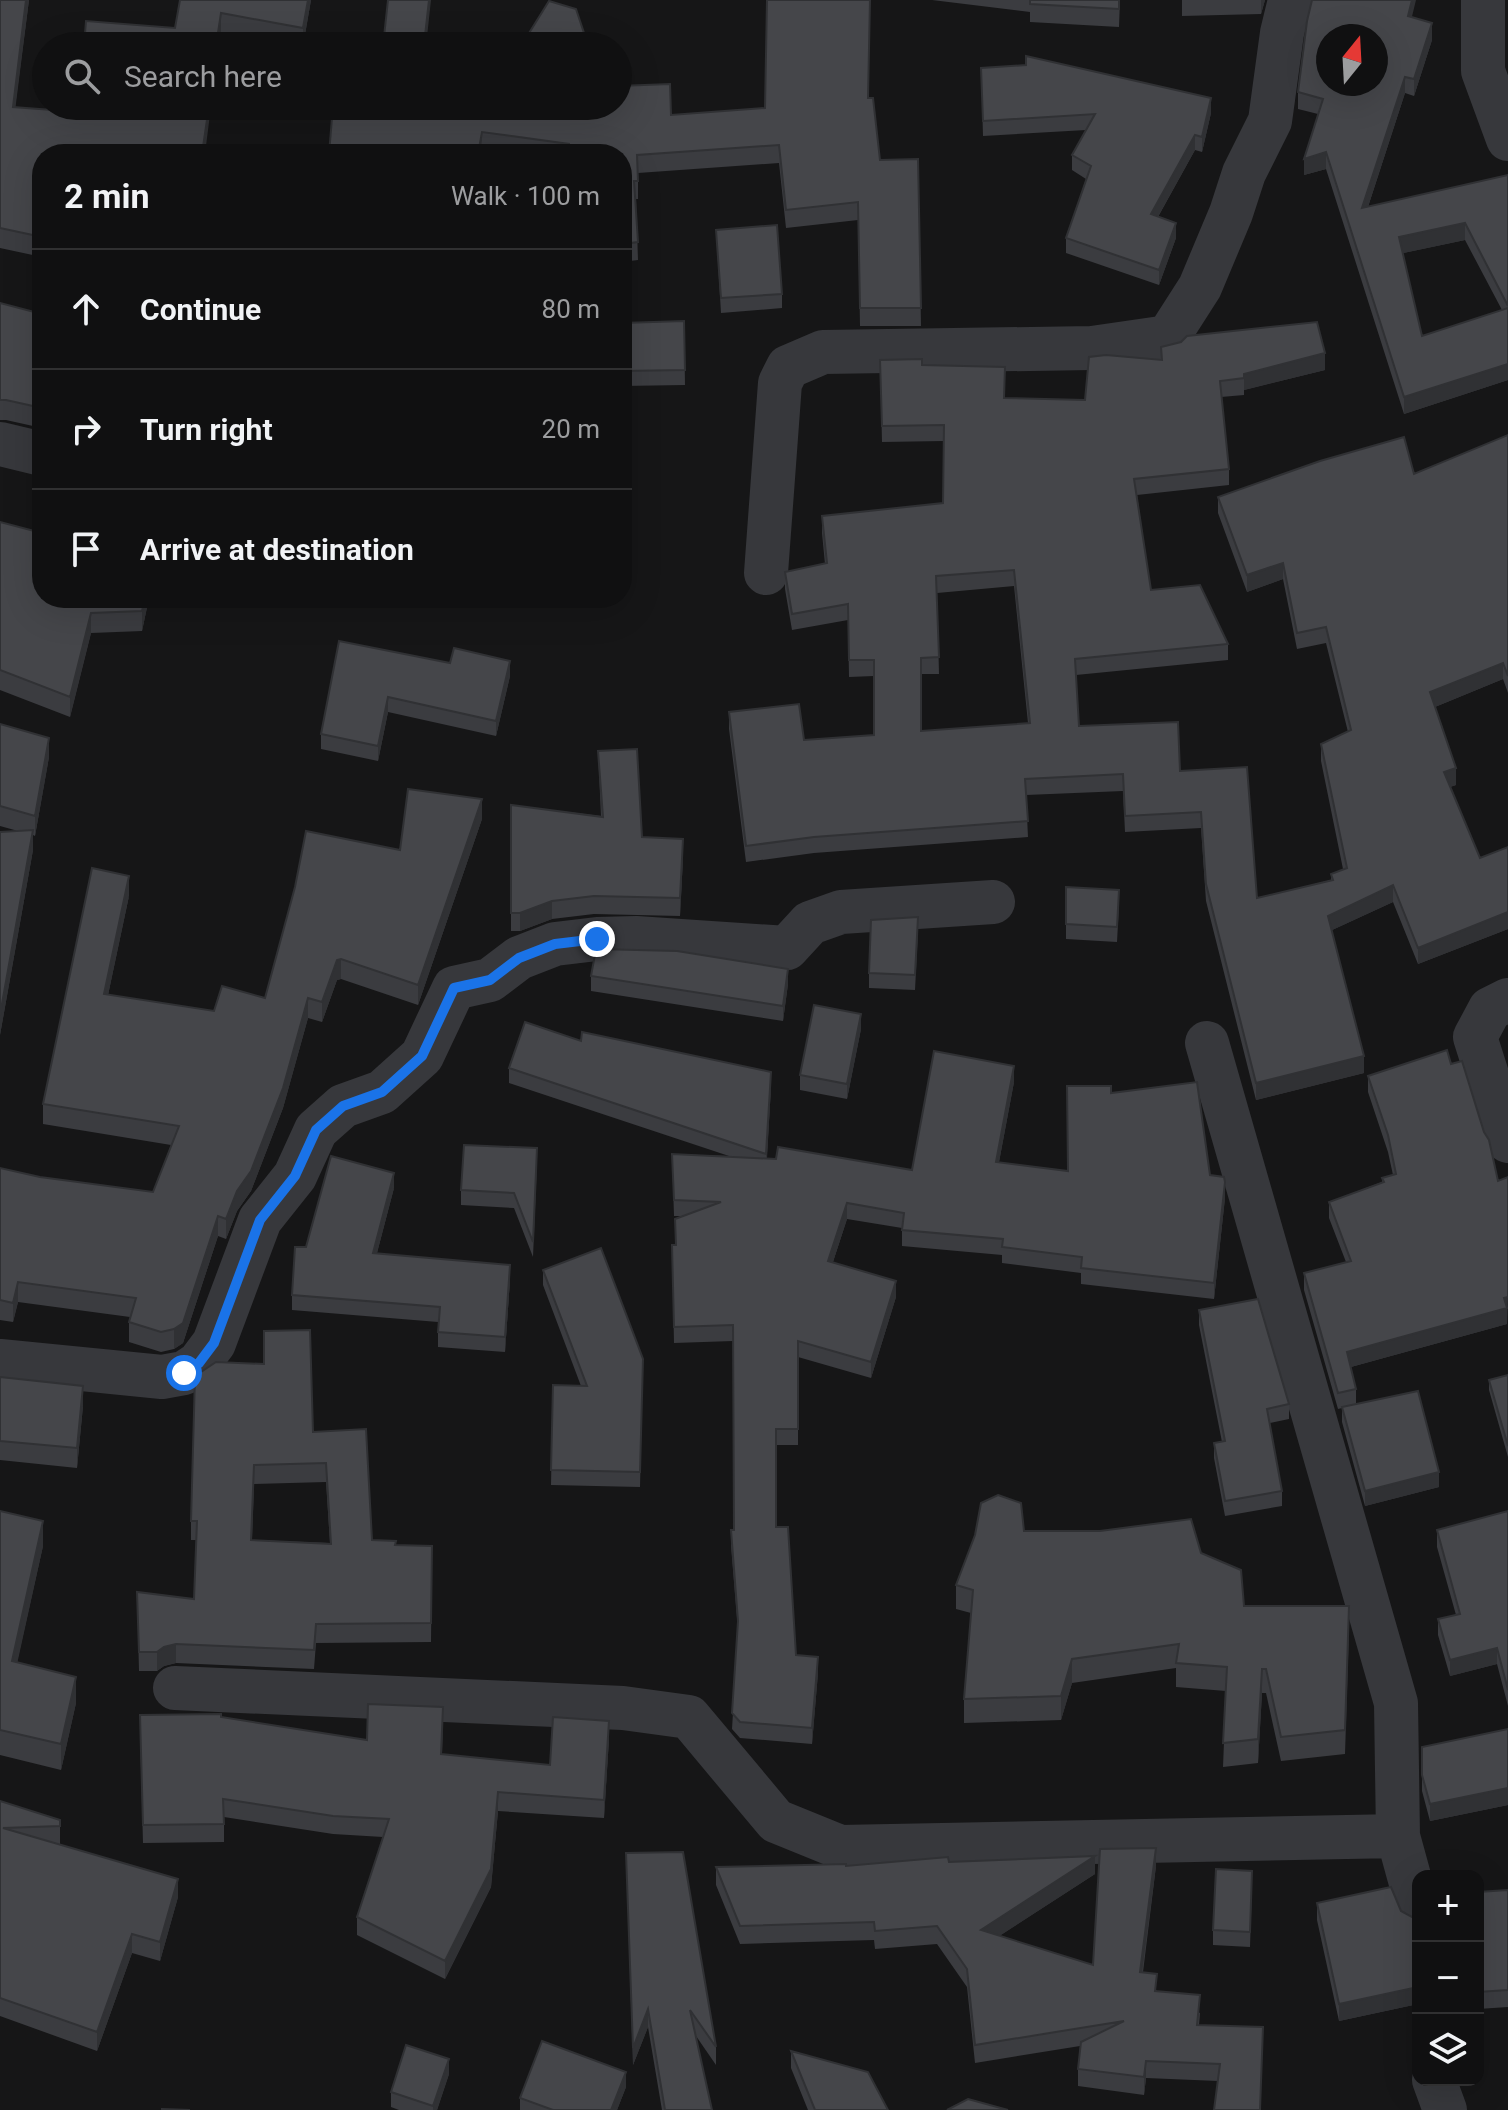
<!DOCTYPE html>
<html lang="en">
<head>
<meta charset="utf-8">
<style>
	:root { --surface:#101011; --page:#19191a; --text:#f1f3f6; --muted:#9c9d9f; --line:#303031 }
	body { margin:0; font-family:Roboto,sans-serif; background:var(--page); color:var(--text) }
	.controls { position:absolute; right:24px; bottom:24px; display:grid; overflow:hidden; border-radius:16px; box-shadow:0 8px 32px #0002 }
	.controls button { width:72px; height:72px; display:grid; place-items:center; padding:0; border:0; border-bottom:2px solid var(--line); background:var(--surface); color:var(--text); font:40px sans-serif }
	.compass { position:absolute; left:1316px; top:24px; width:72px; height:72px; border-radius:50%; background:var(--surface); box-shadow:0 8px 32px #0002; rotate:18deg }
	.stop { position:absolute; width:24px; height:24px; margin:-18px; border:6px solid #1a73e8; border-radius:50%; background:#fff }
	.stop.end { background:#1a73e8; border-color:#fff; box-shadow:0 2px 8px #0008 }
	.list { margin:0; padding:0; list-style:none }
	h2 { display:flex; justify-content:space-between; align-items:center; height:104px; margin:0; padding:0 32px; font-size:34px }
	h2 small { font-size:26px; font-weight:400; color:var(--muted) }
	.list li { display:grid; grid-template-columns:52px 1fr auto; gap:24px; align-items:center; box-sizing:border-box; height:120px; padding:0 32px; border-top:2px solid var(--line) }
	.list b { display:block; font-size:30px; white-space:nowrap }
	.list em { font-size:26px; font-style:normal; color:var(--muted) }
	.icon { flex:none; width:44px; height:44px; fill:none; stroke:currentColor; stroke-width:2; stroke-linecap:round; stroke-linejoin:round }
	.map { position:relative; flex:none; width:1508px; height:2110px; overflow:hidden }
	.search { position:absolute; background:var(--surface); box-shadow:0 8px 32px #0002; left:32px; top:32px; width:600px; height:88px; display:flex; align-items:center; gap:20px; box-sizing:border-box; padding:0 28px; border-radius:44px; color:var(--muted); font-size:30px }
	.panel { position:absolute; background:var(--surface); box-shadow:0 8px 32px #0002; left:32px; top:144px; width:600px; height:464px; border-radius:32px }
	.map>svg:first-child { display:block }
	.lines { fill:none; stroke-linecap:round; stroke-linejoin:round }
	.minor { stroke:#37383c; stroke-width:44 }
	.wall { fill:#3b3c40; fill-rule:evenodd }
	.shaded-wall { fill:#303134 }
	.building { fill:#45464a; stroke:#303134; stroke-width:2; fill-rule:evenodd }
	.route { stroke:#1a73e8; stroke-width:10 }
</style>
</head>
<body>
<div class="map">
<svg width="1508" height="2110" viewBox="0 0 1508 2110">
	<rect width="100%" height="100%" fill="#161617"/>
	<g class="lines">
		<path class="minor" d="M1483,0V71L1508,139
			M0,444L42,454
			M766,573L780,383L788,367L823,352L1092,348L1168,337L1200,287L1231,213L1244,173L1270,121L1282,33L1290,0
			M1508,1000L1490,1009L1475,1037L1508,1141
			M1207,1043L1396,1703L1398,1836L1418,1909
			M0,1361L162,1377L184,1373L199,1363L214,1343L260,1220L295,1176L316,1130L343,1106L382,1092L422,1056L454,988L490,980L519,958L555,944L597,939L636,938L787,948L810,923L841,912L993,902
			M175,1688L623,1708L689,1717L776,1821L840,1847L1398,1836
			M1434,2080L1445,2110"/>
	</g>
	<path class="wall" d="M0,0H29L15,107L79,112L211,106L42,154V257L0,248Z
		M180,0H311L303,46H294L221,33L219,46H84L175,28Z
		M932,0H1120L1119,27L1030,22V12Z
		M1182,0H1265L1261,14L1182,16Z
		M1412,18L1432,40L1414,96L1405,93L1368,207L1508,175V380L1404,414L1326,169L1304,175L1318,114L1298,109V92ZM1465,240L1502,310L1422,336L1403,253Z
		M981,68L1211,113L1202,152L1195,150L1158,217L1176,238L1159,285L1066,253V238L1086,179L1072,170V155L1086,130L983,136Z
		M868,98L880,160L918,159L921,326H860L858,220L786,228L779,163L638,173V199H636L638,260L622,262V154H510L482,150L481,154H329L333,106L671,115L765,108Z
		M716,230L782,294V308L721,313Z
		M0,303L42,314V428L6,420H0Z
		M684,321L685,385L622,386V323Z
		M1161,347L1325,370L1244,390V395L1221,397L1229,469V485L1137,495L1151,590L1228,644V660L1076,675L1079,726L1180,771L1257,898L1331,880V874L1343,869L1321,761V744L1348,732L1326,643L1297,649L1283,579L1247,592L1218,513V497L1414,474L1508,435V693L1503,679L1435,707L1456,785L1450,787L1480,858L1508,847V929L1418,964L1393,902L1332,930L1364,1073L1256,1100L1206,901L1201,828L1125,832L1123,791L1026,795L1028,837L814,853L746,862L729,729V712L804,740L874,735V676L849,677L848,620L792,630L785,589V572L825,564L822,533V516L943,503L944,441L882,442L880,360L922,365L1005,398L1085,400L1161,360ZM1014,586L1028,723L921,731V674H939L937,593Z
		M0,522L42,598H149L142,631L91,633L70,717L0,690Z
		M339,641L510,676L496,736L388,712L378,761L321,749V734Z
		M0,724L49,757L35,836L33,835V850L0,1035V832L18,831L0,826Z
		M598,751L642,837L683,857L680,916L594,914L552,919L520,931H511V805L601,816Z
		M482,819L418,1005L341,979L337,980L322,1022L308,1018L283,1108L251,1191L237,1211L226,1239L218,1236L183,1343L174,1349L161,1352L129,1342V1322L130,1317L18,1302L13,1322L0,1320V1168L40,1177L153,1192L171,1145L43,1124V1104L129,896L108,995L214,1011L265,998L400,850Z
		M1066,887L1119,905L1117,942L1066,939Z
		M918,932L915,990L869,988V973Z
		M591,976L788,984L783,1021L591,991Z
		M861,1029L847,1099L800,1090V1075Z
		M581,1041L771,1087L767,1158L912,1170L1014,1082L999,1162L1068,1171L1111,1093L1210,1175L1225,1198L1214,1299L1081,1284V1273L1002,1263V1255L902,1246V1228L847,1219L833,1262L896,1297L871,1378L798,1357V1445H776V1527L796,1655L818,1673L812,1744L740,1738L732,1729L738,1630L731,1546V1530H734L733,1341L674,1343L672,1245H675V1219L683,1216H674L672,1154L729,1156L509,1083V1068Z
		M1368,1076L1507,1314V1324L1351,1367L1356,1389V1404L1439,1487L1365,1506L1342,1422V1408L1338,1409L1304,1290V1273L1346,1262L1329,1218V1202L1382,1182V1178L1393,1175L1388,1152L1368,1092Z
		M537,1163L533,1257L514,1208L461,1205V1190Z
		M394,1188L377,1253L510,1280L505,1352L438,1347V1322L292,1310V1295Z
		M543,1270L643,1359L640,1487L551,1485L553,1385L581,1386L543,1285Z
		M1199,1310L1289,1404V1419L1270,1423L1282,1491V1506L1225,1516L1214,1458V1443L1222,1442L1199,1325Z
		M1508,1375V1457L1489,1390V1380Z
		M195,1376L313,1432L372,1540L395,1545L432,1546L431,1642L316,1643L314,1669L176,1663L164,1666L157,1671H139L137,1592L194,1599L196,1540H191V1521ZM326,1482L330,1543L252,1540L254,1484Z
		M0,1377L83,1406L77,1468L0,1460Z
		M0,1511L43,1546L17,1662L76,1703L61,1770L0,1755Z
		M1508,1511V1706L1497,1664L1450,1676L1438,1635V1619L1456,1615L1437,1547V1530Z
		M1024,1531L1201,1553L1244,1606L1349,1630L1345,1754L1281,1761L1266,1693H1262L1258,1763L1223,1767L1226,1691L1176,1687V1668L1072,1683L1061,1720L964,1723V1699L971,1613L956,1609V1585Z
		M221,1717L367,1740L443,1725L442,1754L550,1765L609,1739L604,1818L498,1811L491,1887L445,1979L357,1935V1917L383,1837L333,1834L224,1817V1842L143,1843L140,1733Z
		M1508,1729V1805L1430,1821L1422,1791V1747Z
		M0,1801L60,1820V1844L178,1897L160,1961L132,1953L97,2051L0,2016Z
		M626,1853L716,2047V2065L696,2036L712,2110H662L648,2027L633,2065Z
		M949,1862L1095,1874L999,1936L1093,1965L1156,1866L1143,1972L1157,1991L1200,2013L1199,2025L1263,2027L1218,2081L1146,2078L1144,2095L1078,2086V2069L1080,2046L975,2063L967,1987L937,1944L875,1949L874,1940L740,1944L716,1885V1867L846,1866Z
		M1252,1886L1250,1947L1213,1945V1930Z
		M1508,1890V2007L1478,2009V1892Z
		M1317,1903L1401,1911L1412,1917H1418V2004L1339,2021L1317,1920Z
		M791,2051L888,2110H808L791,2068Z
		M449,2074L437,2110H399L391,2107V2092Z
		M626,2087L617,2110H520V2098Z"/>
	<path class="shaded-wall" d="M26,0H29L13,127V107Z
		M308,0H311L303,46V28Z
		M429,0H431L426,46H424Z
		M1261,0H1265L1261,14Z
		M1412,0H1416L1408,33V16Z
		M221,13V33L219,46H216Z
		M1432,23V40L1414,96V79Z
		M1405,77V93L1362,225V208Z
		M1211,98V113L1202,152V137Z
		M209,106H211L205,154H202Z
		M482,132L481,154H478Z
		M1195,135V150L1151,229V214Z
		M1326,152V169L1304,175V159Z
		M1176,223V238L1159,285V270Z
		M1465,223V240L1399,254V237Z
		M1325,353V370L1244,390V374Z
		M1508,364V380L1404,414V397Z
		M1283,563V579L1247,592V575Z
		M145,598H149L142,631V611Z
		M91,613V633L70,717V697Z
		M510,661V676L496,736V721Z
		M1503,663V679L1430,709V692Z
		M388,697V712L378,761V746Z
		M49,738V757L35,836V816Z
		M1456,768V785L1444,789V772Z
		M482,799V819L418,1005V985Z
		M33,830V850L0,1035V1015Z
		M683,839V857L680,916V898Z
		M129,876V896L104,1014V994Z
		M1393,885V902L1328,932V916Z
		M552,901V919L520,931V913Z
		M1508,912V929L1418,964V948Z
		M341,959V979L337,980L322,1022V1002L337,960Z
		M788,969V984L783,1021V1006Z
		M308,998V1018L283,1108L251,1191L237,1211L226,1239V1219Z
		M861,1014V1029L847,1099V1084Z
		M1364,1056V1073L1256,1100V1083Z
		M1014,1066V1082L996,1178V1162Z
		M771,1072V1087L766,1169V1154Z
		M394,1173V1188L373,1268V1253Z
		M1225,1182V1198L1214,1299V1283Z
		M847,1203V1219L828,1277V1261Z
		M218,1216V1236L183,1343L174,1349V1329Z
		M510,1265V1280L505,1352V1337Z
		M896,1281V1297L871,1378V1362Z
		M18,1282V1302L13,1322V1303Z
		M1508,1297L1507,1324L1347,1368V1352Z
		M83,1386V1406L77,1468V1448Z
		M1439,1472V1487L1365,1506V1491Z
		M43,1521V1546L12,1687V1661Z
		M176,1644V1663L164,1666L157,1671V1652L164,1647Z
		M1497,1648V1664L1450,1676V1660Z
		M818,1657V1673L812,1744V1728Z
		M1072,1659V1683L1061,1720V1696Z
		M1262,1669V1693L1258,1763V1739Z
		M76,1677V1703L61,1770V1744Z
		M609,1721V1739L604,1818V1800Z
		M1508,1788V1805L1430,1821V1804Z
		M498,1792V1811L491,1887L445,1979V1961Z
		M1156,1848V1866L1140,1989V1972Z
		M1095,1856V1874L981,1948V1930Z
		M178,1879V1897L160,1961V1942Z
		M132,1934V1953L97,2051V2032Z
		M1418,1987V2004L1339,2021V2004Z
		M648,2009V2027L633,2065V2048Z
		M449,2059V2074L437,2110H433V2106Z
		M1146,2061V2078L1144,2095V2077Z
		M626,2072V2087L617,2110H611Z"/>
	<path class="building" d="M0,0H26L13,107L79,112V106H209L202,154H42V237L0,228Z
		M180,0H308L303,28L221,13L216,46H84L86,21L175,28Z
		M388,0H429L424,45L429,46H383Z
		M767,0H870L868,98H873L880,160L918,159L921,308H860L858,202L786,210L779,145L637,155L638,181H634L638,242L622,244V154H570L569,144L482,132L478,154H329L333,106H618V86L670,84L671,115L765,108Z
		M1030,0H1119V9L1030,4Z
		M1312,0H1412L1408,16L1432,23L1414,79L1405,77L1362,208L1508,175V306L1465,223L1399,237L1422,336L1508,308V364L1404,397L1326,152L1304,159L1323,99L1298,92L1307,21ZM1328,36H1376V84H1328Z
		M549,1L576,9L588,45V46H521Z
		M1026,56L1211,98L1202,137L1195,135L1151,214L1176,223L1159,270L1066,238L1091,166L1072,155L1095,114L983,121L981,68L1026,65Z
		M777,225L782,294L721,298L716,230Z
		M0,303L42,314V408L6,400H0Z
		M684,321L685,370L622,371V323Z
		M1317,322L1325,353L1244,374V378L1220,381L1229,469L1134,479L1151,590L1200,585L1228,644L1075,659L1079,726L1178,722L1180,771L1247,767L1257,898L1333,880L1331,874L1347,868L1321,744L1351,730L1326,627L1297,633L1283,563L1247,575L1218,497L1320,461L1404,437L1414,474L1508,435V676L1503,663L1430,692L1456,768L1444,772L1480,858L1508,847V912L1418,948L1393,885L1328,916L1364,1056L1256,1083L1206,884L1201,812L1125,816L1123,774L1025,779L1028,821L814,837L746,846L729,712L799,704L804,740L874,735V660H849L848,604L792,614L785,572L827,563L822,516L943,503L944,425L882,426L880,360L922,359V365L1005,367L1004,398L1085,400L1089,357L1106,355L1162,360L1161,347L1181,342L1187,336ZM1014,570L1030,723L921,731V658L939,657L936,576Z
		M0,522L42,533V598H145L142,611L91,613L70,697L0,670Z
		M339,641L450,663L454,648L510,661L496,721L388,697L378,746L321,734Z
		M0,724L49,738L35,816L0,806Z
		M637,749L642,837L683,839L680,898L594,896L552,901L520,913H511V805L603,817L598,751Z
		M408,789L482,799L418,985L341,959L337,960L322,1002L308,998L283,1088L251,1171L237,1191L226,1219L218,1216L183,1323L174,1329L161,1332L129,1322L136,1298L18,1282L13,1303L0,1300V1168L40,1177L153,1192L179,1126L43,1104L92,868L129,876L104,994L214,1011L222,986L265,998L295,887L306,831L400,850Z
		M33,830L0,1015V832Z
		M1066,887L1119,890L1117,927L1066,924Z
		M918,917L915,975L869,973L871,920Z
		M596,949L677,951L788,969L783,1006L591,976Z
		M814,1005L861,1014L847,1084L800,1075Z
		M525,1022L581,1041L582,1032L771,1072L766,1154L509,1068Z
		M1447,1050L1451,1064L1462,1061L1484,1132L1489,1140L1498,1181L1508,1177V1297L1504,1298L1507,1308L1347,1352L1356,1389L1338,1393L1304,1273L1351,1261L1329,1202L1384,1182L1382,1178L1396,1174L1388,1135L1368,1076Z
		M934,1051L1014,1066L996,1162L1068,1171L1067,1086H1111V1093L1197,1082L1210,1175L1224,1177L1225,1182L1214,1283L1081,1268L1082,1257L1002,1247L1003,1239L902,1230L904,1213L847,1203L828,1261L896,1281L871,1362L798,1341V1429H776V1527H788L796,1655L818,1657L812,1728L740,1722L732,1713L738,1621L731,1530H734L733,1325L674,1327L672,1245H676L675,1219L721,1202L674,1200L672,1154L776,1159L778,1147L912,1170Z
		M464,1145L537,1148L533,1242L514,1193L461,1190Z
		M331,1156L394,1173L373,1253L510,1265L505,1337L438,1332L440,1307L292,1295L295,1247H306Z
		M601,1248L643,1359L640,1472L551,1470L553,1385L587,1386L543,1270Z
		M1258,1299L1289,1404L1267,1409L1282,1491L1225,1501L1214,1443L1225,1441L1199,1310Z
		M310,1330L313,1432L366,1429L372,1540L396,1541L395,1545L432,1546L431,1623L316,1624L314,1650L176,1644L164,1647L157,1652H139L137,1592L194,1599L197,1521H191L195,1376L216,1362L264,1364V1331ZM326,1463L331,1544L251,1540L254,1465Z
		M1508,1375V1446L1489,1380Z
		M0,1377L83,1386L77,1448L0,1441Z
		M1418,1391L1439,1472L1365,1491L1342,1407Z
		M998,1495L1021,1503L1024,1531H1100L1191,1519L1201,1553L1241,1570L1244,1606H1349L1345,1730L1281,1737L1266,1669H1262L1258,1739L1223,1743L1227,1667L1176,1663L1179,1644L1072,1659L1061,1696L964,1699L973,1590L956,1585L975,1535L981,1503Z
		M0,1511L43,1521L12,1661L76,1677L61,1744L0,1730Z
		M1508,1511V1690L1497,1648L1450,1660L1438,1619L1460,1614L1437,1530Z
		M368,1704L443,1707L441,1754L550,1765L553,1717L609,1721L604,1800L498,1792L491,1869L445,1961L357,1917L389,1819L333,1816L223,1799L224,1824L143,1825L140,1715L221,1714V1717L367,1740Z
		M1508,1729V1788L1430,1804L1422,1775V1747Z
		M0,1801L60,1820V1826L3,1828L178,1879L160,1942L132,1934L97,2032L0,1998Z
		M1156,1848L1140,1972L1157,1974L1155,1991L1200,1995L1197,2025L1263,2027L1260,2110H1214L1220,2064L1146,2061L1144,2077L1078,2069L1081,2042L1124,2021L975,2045L967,1969L937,1926L875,1931L874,1922L740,1926L716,1867L846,1864V1866L948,1857L949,1862L1095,1856L981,1930L1093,1965L1100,1849Z
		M683,1852L716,2047L690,2010L712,2110H665L648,2009L633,2048L626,1853Z
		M1216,1869L1252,1871L1250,1932L1213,1930Z
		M1391,1887L1401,1911L1412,1917H1418V1987L1339,2004L1317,1903Z
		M1508,1890V1990L1478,1992V1892Z
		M542,2041L626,2072L611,2110H553L520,2098Z
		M406,2045L449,2059L433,2106L391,2092Z
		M791,2051L868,2072L888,2110H815Z
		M968,2099L1008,2110H947Z
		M162,2109L190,2110H162Z"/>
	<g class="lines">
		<path class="route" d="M184,1373L199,1363L214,1343L260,1220L295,1176L316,1130L343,1106L382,1092L422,1056L454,988L490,980L519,958L555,944L597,939"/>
	</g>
</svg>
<div class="controls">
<button>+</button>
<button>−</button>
<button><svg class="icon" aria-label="layers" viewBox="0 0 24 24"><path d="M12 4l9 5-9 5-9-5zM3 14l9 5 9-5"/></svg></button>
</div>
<svg class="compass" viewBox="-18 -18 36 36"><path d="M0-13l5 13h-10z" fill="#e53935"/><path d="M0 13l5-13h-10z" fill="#9c9d9f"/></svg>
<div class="stop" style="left:184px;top:1373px"></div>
<div class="stop end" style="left:597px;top:939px"></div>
<div class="search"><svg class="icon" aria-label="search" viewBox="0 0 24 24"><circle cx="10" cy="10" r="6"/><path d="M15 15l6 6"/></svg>Search here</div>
<section class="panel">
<h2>2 min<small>Walk · 100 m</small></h2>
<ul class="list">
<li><svg class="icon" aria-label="ahead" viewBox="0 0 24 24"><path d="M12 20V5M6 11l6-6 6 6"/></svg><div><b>Continue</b></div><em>80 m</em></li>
<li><svg class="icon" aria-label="right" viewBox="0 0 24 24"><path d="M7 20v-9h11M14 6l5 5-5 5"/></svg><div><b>Turn right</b></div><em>20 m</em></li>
<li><svg class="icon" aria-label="arrive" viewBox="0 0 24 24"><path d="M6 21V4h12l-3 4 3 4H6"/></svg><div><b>Arrive at destination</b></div></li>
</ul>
</section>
</div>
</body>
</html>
